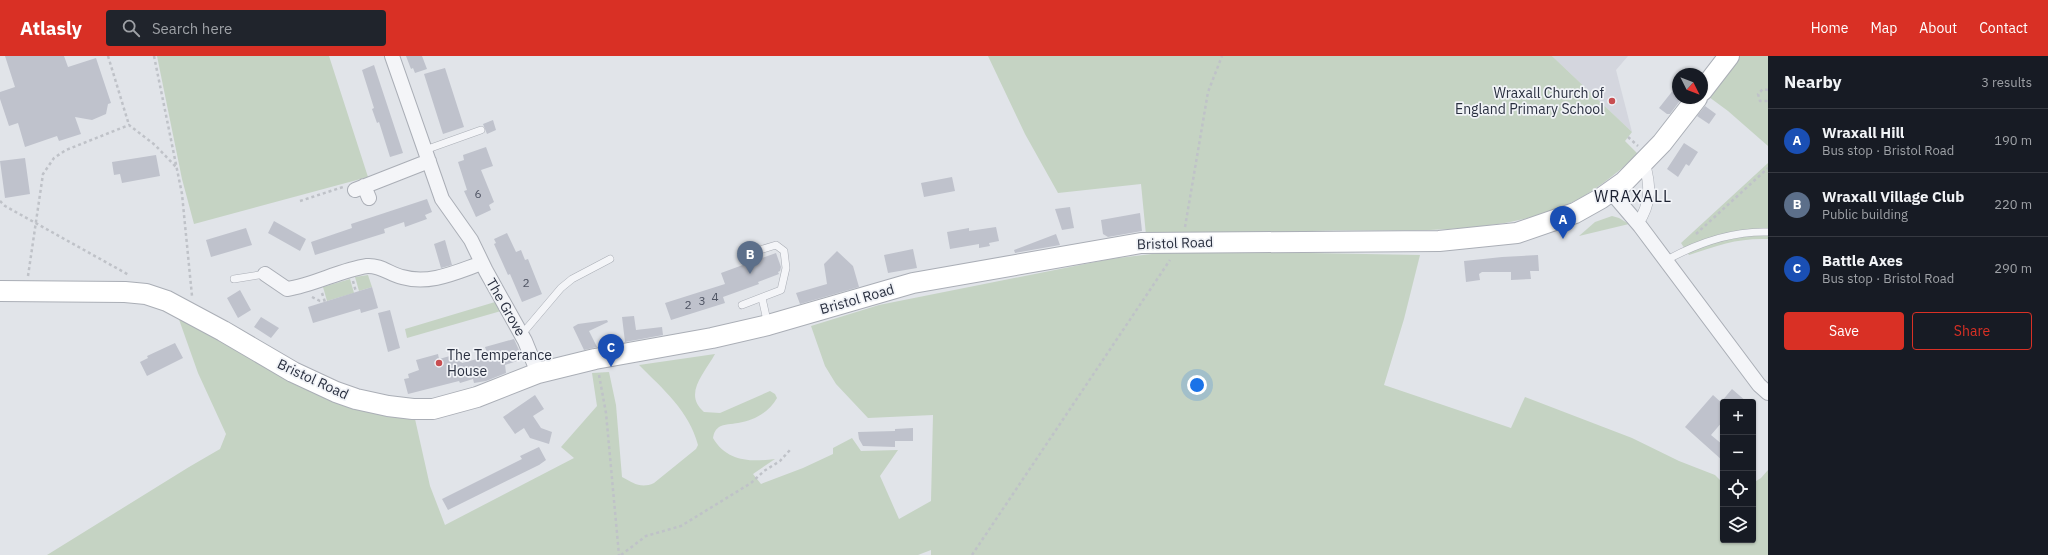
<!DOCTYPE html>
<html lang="en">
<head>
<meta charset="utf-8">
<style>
	:root { --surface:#171b24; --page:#20242c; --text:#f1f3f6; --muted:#9ea1a6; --line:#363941; --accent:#d93025 }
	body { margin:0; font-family:"IBM Plex Sans",sans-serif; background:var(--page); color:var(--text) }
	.controls { position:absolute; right:12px; bottom:12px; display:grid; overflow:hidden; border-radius:4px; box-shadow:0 1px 3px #0004 }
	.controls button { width:36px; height:36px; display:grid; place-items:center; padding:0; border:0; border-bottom:1px solid var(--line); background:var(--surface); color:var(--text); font:20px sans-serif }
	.compass { position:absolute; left:1672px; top:12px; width:36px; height:36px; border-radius:50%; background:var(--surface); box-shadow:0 1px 3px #0004; rotate:132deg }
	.you { position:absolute; left:1197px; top:329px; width:14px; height:14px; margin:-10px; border:3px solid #fff; border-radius:50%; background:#1a73e8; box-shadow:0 0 0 6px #1a73e833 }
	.badge { display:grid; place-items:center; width:26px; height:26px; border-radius:50%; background:var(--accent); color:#fff; font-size:13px; font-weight:700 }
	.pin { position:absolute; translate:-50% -33px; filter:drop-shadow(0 1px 2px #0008) }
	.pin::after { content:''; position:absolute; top:21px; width:14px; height:12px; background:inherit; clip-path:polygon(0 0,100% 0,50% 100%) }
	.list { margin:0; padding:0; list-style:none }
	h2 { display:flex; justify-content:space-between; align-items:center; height:52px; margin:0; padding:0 16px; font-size:17px }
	h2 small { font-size:13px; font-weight:400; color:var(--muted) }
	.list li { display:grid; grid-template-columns:26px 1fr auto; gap:12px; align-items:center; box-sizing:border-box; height:64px; padding:0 16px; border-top:1px solid var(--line) }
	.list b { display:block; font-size:15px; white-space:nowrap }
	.list p { margin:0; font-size:13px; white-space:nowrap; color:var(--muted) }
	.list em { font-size:13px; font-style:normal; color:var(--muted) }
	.actions { display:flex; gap:8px; padding:12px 16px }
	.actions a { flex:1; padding:9px 0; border:1px solid var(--accent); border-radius:4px; text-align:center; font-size:14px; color:var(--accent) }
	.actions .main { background:var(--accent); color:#fff }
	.icon { flex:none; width:22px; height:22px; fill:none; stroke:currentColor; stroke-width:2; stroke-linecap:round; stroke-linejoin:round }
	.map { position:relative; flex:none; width:1768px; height:499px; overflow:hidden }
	header { display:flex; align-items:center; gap:24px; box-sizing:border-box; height:56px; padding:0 20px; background:var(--accent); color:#fff }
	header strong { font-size:19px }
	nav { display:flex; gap:22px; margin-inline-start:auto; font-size:14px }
	.search { width:280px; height:36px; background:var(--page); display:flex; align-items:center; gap:10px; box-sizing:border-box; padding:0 14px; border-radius:4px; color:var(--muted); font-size:15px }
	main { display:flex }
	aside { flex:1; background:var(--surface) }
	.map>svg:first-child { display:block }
	.built { fill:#d4d6de }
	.green { fill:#c5d3c3 }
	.building { fill:#bfc2cc }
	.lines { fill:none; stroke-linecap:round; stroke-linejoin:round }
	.service-casing { stroke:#aaaeb6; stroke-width:8 }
	.pedestrian-casing { stroke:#aaaeb6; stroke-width:12 }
	.minor-casing { stroke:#aaaeb6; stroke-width:16 }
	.secondary-casing { stroke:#aaaeb6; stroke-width:22 }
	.path { stroke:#bfc2c8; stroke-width:2.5; stroke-dasharray:3 3; stroke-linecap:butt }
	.service { stroke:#f4f5f8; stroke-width:7 }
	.pedestrian { stroke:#f4f5f8; stroke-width:11 }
	.minor { stroke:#f4f5f8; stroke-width:14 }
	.secondary { stroke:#fff; stroke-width:20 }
	.poi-dot { fill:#c84d50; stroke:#f1f3f7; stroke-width:1.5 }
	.labels { text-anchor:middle; stroke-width:3.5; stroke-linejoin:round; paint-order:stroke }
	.number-label { font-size:12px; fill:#4f5463 }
	.poi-label { font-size:14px; fill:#2a3040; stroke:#f1f3f7; text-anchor:end }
	.street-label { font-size:14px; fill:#2a3040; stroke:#f1f3f7 }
	.quarter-label { font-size:16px; letter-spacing:1px; fill:#1c2131; stroke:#f1f3f7 }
</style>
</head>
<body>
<header>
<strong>Atlasly</strong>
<div class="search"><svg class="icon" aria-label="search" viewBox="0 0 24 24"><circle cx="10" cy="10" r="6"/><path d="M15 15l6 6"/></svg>Search here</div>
<nav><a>Home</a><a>Map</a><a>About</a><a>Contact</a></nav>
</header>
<main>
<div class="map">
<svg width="1768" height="499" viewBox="0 0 1768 499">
	<rect width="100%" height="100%" fill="#e1e4e9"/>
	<path class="built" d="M1552,0H1628L1616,14L1632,76Z"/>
	<path class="green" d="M157,0H329L368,121L194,168L182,123Z
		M988,0H1552L1632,76L1625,85L1638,98C1616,118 1592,138 1564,150C1492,181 1390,173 1312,175V179H1146L1141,128L1058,137L1025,78Z
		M1740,0H1768V90L1728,55L1709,41L1708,38Z
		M1768,107V183C1738,182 1718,189 1689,199L1681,187Z
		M1612,160L1619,162L1629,168L1579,180L1595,166Z
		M1200,195L1420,199L1404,263L1384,329L1511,372L1525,341L1632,382L1679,405L1715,419L1723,427V484H1753V432L1755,430L1753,427L1761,422L1768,414V499H931V494L918,499H47L189,411L220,393L226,378L198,317L176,255L372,356L415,363L430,430L445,469L574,402L561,391L597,350L592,317L609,316L616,349L622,421C633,427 641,433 654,427L696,393L698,389C689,355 663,333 639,309L715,298C704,318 683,338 704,356L720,357L770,335L775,338L777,342C769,356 754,365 738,367C732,368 724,368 719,371C715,374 714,377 713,382C727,406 751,406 775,403L753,418L761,428L803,412L833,398V392L852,382L861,395L898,394L880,420L899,463L931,445L933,359L868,362L836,328L825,310L811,270L879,249L1110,203L1160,197Z
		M368,219L372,231L359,235L355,221Z
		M350,223L354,237L327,245L323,231Z
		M495,246L501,255L407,282L405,273Z"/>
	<path class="building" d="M5,0H64L68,11L96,2L111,47L108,48L106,58L92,64L75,61L81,78L59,85L57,80L25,91L18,67L9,70L0,43V36L15,31Z
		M406,0H422L427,13L415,17L413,12L411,13Z
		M374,9L403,97L390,101L379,66L377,67L372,53L374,52L362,14Z
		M445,12L464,71L443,78L424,18Z
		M1678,28V42H1682L1670,58H1667L1659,52Z
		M1705,50L1716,58L1709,68L1697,60Z
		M493,64L496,74L487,78L483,68Z
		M1684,87L1698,96L1689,110L1686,108L1678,121L1667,113Z
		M486,91L493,110L481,114L494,146L489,149L491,154L476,161L464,135L467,134L458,106L464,104L463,99Z
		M156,99L160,120L122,127L120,118L114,119L112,106Z
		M25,102L30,138L5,142L0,105Z
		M952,121L955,135L924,141L921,127Z
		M427,143L432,156L425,159L427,163L405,171L404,166L384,173L385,177L315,199L311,186L352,172L351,168Z
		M1070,151L1074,172L1062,174L1055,153Z
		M1140,157L1142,175L1108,181L1103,178L1101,164Z
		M274,165L306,183L300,195L268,177Z
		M996,171L999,185L989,187L990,190L979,192V188L950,193L947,176L969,172V175Z
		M246,172L252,189L211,201L206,184Z
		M507,177L516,196L521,194L525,204L528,203L542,238L522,246L510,218L508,219L494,188L496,187L494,183Z
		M1056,178L1060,189L1015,197L1014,194Z
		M445,184L452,209L441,212L434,188Z
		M913,193L917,212L888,217L884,199Z
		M837,195L853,210L859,231L800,248L796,237L827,228L824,208Z
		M776,197L781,211L780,215L778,216L779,218L758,226L759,228L723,241L725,247L671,264L665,247L725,228L721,217Z
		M1538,199L1539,215H1530L1531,223L1511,224V216H1482L1479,218L1480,224L1466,226L1464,205L1502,201Z
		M372,231L378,252L361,257L360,253L313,267L308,251Z
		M240,234L251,254L238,262L227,242Z
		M390,254L400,292L388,296L378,257Z
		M634,260L636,274L662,271L663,279L625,286L622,261Z
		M261,261L279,272L271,282L254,271Z
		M607,264L608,266L589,275L597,291L584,294L573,271L578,268Z
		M514,283L523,303L505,309L506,317L486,325L474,327L473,323L460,327L459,325L408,338L404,323L409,322L408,318L419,314L416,304L438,298L439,303L450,300L451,304L458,302L462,307L488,300L485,291Z
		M175,287L183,302L147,320L140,306L148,302L147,300Z
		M1732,333L1747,346H1721Z
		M535,339L544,353L533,360L541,372L552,376L549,388L530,382L524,372L515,378L503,361Z
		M1713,339L1723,348V365L1711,379L1723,389V405L1685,371Z
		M913,372V385H895V391L863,390L859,383L858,376L895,375V379V373Z
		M539,391L546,404L539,409L448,454L442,443L522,403L520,400Z"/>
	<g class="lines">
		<g class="service-casing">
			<path id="service" d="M425,94L481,74
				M1665,205C1697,187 1732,175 1768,176
				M234,223L265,218
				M762,242L768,269
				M742,249L781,234L786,212L784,195L776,189L750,197
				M522,278L561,232L572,223L610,203"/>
		</g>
		<g class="pedestrian-casing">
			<path id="pedestrian" d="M1638,167C1651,148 1651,129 1644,107"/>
		</g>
		<g class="minor-casing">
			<path id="minor" d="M392,0L442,143L471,184L486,215L525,285L538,317
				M364,130L369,142
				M355,134L429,105
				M1611,136L1640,170L1759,329L1768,337
				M265,218L287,233C314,229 340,214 367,210C380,209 390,218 402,221C430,229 456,216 482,207"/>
		</g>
		<g class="secondary-casing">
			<path id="secondary" d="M1702,35L1729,0
				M0,235L125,236L146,238L167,245L223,275L293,316L336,336L356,343L388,350L413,353H433L477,341L538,317L595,303L712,282L768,269L913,227L1141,187L1439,185L1517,177L1575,157L1600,143L1624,126L1662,87L1697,42"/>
		</g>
		<path class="path" d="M108,0L129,69
			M154,0L182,138L192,240
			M1768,34L1763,33L1758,38L1760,45H1768
			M1628,81L1638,90
			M0,145L5,150L129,219
			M300,145L343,131
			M1185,171L1208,36L1222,0
			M1696,178L1768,112
			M28,220L43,118L54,102L66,94L129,69L155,89L177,112
			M353,225L356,236
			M322,237L325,246
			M312,241L320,245L324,244
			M599,319L606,357L619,499
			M621,499L646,480L681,470L751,427L764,415L780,405L790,394
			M972,499L1170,204"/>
		<use href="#service" class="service"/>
		<use href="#pedestrian" class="pedestrian"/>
		<use href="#minor" class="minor"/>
		<use href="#secondary" class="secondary"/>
	</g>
	<g class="poi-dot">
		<circle cx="1612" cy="45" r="4"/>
		<circle cx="439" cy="307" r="4"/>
	</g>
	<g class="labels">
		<g class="number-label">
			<text x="478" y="142">6</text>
			<text x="526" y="231">2</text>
			<text x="715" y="245">4</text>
			<text x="702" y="249">3</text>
			<text x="688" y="253">2</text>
		</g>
		<g class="poi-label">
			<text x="1604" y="42">Wraxall Church of<tspan x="1604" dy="16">England Primary School</tspan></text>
			<text x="447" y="304" text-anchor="start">The Temperance<tspan x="447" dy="16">House</tspan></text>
		</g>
		<g class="street-label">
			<text transform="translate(1175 187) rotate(-2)" y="5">Bristol Road</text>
			<text transform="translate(857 243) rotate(-16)" y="5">Bristol Road</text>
			<text transform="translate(506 251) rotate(60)" y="5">The Grove</text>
			<text transform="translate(313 323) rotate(25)" y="5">Bristol Road</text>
		</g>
		<g class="quarter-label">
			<text x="1633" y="146">WRAXALL</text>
		</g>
	</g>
</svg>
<div class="controls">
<button>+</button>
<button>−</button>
<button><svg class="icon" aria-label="locate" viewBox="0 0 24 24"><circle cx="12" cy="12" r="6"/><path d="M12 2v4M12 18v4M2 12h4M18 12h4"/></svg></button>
<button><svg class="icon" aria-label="layers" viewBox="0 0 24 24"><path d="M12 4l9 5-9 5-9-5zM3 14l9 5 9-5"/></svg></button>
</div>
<svg class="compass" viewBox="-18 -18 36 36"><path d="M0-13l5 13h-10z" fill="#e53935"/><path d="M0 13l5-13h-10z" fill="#9ea1a6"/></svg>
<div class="you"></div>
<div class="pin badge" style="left:1563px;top:183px;background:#1a4fb4">A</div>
<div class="pin badge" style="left:750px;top:218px;background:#5c6f8a">B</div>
<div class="pin badge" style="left:611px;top:311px;background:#1a4fb4">C</div>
</div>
<aside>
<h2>Nearby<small>3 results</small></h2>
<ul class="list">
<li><span class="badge" style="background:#1a4fb4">A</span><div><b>Wraxall Hill</b><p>Bus stop · Bristol Road</p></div><em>190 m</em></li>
<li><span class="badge" style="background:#5c6f8a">B</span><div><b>Wraxall Village Club</b><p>Public building</p></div><em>220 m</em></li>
<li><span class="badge" style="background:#1a4fb4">C</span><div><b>Battle Axes</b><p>Bus stop · Bristol Road</p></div><em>290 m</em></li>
</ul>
<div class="actions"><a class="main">Save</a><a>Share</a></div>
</aside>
</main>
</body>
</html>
